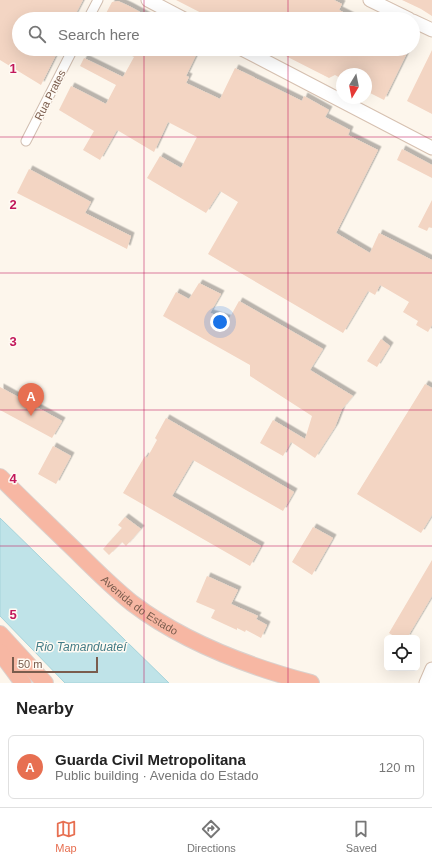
<!DOCTYPE html>
<html lang="en">
<head>
<meta charset="utf-8">
<style>
	:root { --surface:#fff; --page:#f6f6f6; --text:#222; --muted:#767676; --line:#e0e0e0; --accent:#e76f51 }
	body { margin:0; font-family:Arial,sans-serif; background:var(--page); color:var(--text) }
	.controls { position:absolute; right:12px; bottom:12px; display:grid; overflow:hidden; border-radius:6px; box-shadow:0 4px 16px #0002 }
	.controls button { width:36px; height:36px; display:grid; place-items:center; padding:0; border:0; border-bottom:1px solid var(--line); background:var(--surface); color:var(--text); font:20px sans-serif }
	.compass { position:absolute; left:336px; top:68px; width:36px; height:36px; border-radius:50%; background:var(--surface); box-shadow:0 4px 16px #0002; rotate:190deg }
	.scale { position:absolute; left:12px; bottom:10px; width:86px; box-sizing:border-box; padding-left:4px; border:2px solid #7a5c4d; border-top:0; font-size:11px; line-height:14px; white-space:nowrap; color:#7a5c4d; -webkit-text-stroke:3px #fffaf3; paint-order:stroke }
	.you { position:absolute; left:220px; top:322px; width:14px; height:14px; margin:-10px; border:3px solid #fff; border-radius:50%; background:#1a73e8; box-shadow:0 0 0 6px #1a73e833 }
	.badge { display:grid; place-items:center; width:26px; height:26px; border-radius:50%; background:var(--accent); color:#fff; font-size:13px; font-weight:700 }
	.pin { position:absolute; translate:-50% -33px; filter:drop-shadow(0 1px 2px #0008) }
	.pin::after { content:''; position:absolute; top:21px; width:14px; height:12px; background:inherit; clip-path:polygon(0 0,100% 0,50% 100%) }
	.list { margin:0; padding:0; list-style:none }
	h2 { display:flex; justify-content:space-between; align-items:center; height:52px; margin:0; padding:0 16px; font-size:17px }
	h2 small { font-size:13px; font-weight:400; color:var(--muted) }
	.list li { display:grid; grid-template-columns:26px 1fr auto; gap:12px; align-items:center; box-sizing:border-box; height:64px; margin:0 8px 8px; padding:0 8px; border:1px solid var(--line); border-radius:6px }
	.list b { display:block; font-size:15px; white-space:nowrap }
	.list p { margin:0; font-size:13px; white-space:nowrap; color:var(--muted) }
	.list em { font-size:13px; font-style:normal; color:var(--muted) }
	.icon { flex:none; width:22px; height:22px; fill:none; stroke:currentColor; stroke-width:2; stroke-linecap:round; stroke-linejoin:round }
	.map { position:relative; flex:none; width:432px; height:683px; overflow:hidden }
	.search { position:absolute; background:var(--surface); box-shadow:0 4px 16px #0002; left:12px; right:12px; top:12px; height:44px; display:flex; align-items:center; gap:10px; box-sizing:border-box; padding:0 14px; border-radius:22px; color:var(--muted); font-size:15px }
	.sheet { height:124px; background:var(--surface) }
	nav { display:flex; justify-content:space-around; align-items:center; box-sizing:border-box; height:56px; border-top:1px solid var(--line); background:var(--surface); font-size:11px; color:var(--muted) }
	nav a { display:grid; justify-items:center; gap:2px }
	nav .on { color:var(--accent) }
	.map>svg:first-child { display:block }
	.water { fill:#bfe3e8; stroke:#a5d3da }
	.building { fill:#f3d5c3; filter:url(#shadow) }
	.lines { fill:none; stroke-linecap:round; stroke-linejoin:round }
	.street-casing { stroke:#d1beb0; stroke-width:11 }
	.secondary-casing { stroke:#d6c0b0; stroke-width:15 }
	.highway-casing { stroke:#dad1cd; stroke-width:18 }
	.street { stroke:#fff; stroke-width:9 }
	.secondary { stroke:#fff; stroke-width:13 }
	.highway { stroke:#f7b7a3; stroke-width:16 }
	.grid { fill:none; stroke:#c2185b; stroke-width:1; stroke-opacity:0.55 }
	.labels { text-anchor:middle; stroke-width:3; stroke-linejoin:round; paint-order:stroke }
	.street-label { font-size:11px; fill:#7a5c4d; stroke:#fffaf3 }
	.water-label { font-size:12px; font-style:italic; fill:#437c86; stroke:#fffaf3 }
	.grid-label { font-size:13px; text-anchor:middle; font-weight:bold; fill:#c2185b; stroke:#fffaf3; stroke-width:3; stroke-linejoin:round; paint-order:stroke }
</style>
</head>
<body>
<div class="map">
<svg width="432" height="683" viewBox="0 0 432 683">
	<defs>
		<filter id="shadow"><feDropShadow dx="3.5" dy="-3.5" stdDeviation="0" flood-color="#0004"/></filter>
	</defs>
	<rect width="100%" height="100%" fill="#fdf6ec"/>
	<path class="water" d="M0,518L169,683H65L0,616Z"/>
	<path class="building" d="M0,0H83L73,19H19V49H59L41,85L0,60Z
		M176,0H334L342,4L339,10L357,19H213Z
		M402,0H432V16L421,9Z
		M118,1L129,6L153,19H103L112,2Z
		M118,49H199L186,76L189,77L186,83L220,99L235,68L302,101L304,96L329,110L325,117L350,130L348,135L378,150L336,233L370,253L379,233L432,260V325L428,332L416,325L418,321L403,312L409,302L380,285L375,295L368,291L343,333L208,254L238,202L220,191L206,213L147,178L160,156L181,168L197,137L168,122L154,152L117,130L100,160L83,150L94,131L59,110L71,86L106,104L116,85L80,66L84,58L123,77L134,57Z
		M272,49H409L384,100L366,91V74H342V79L335,75L329,78Z
		M432,50V114L407,101Z
		M402,149L432,165V178L397,160Z
		M29,169L91,202L85,213L131,236L127,249L17,193Z
		M432,200V228L429,227L427,231L418,227Z
		M199,283L221,294L210,313L229,319L239,301L323,349L310,370L353,396L342,409L335,427L315,458L291,442L283,456L260,443L273,420L305,439L312,416L250,376V365L163,316L176,292L189,299Z
		M381,339L390,346L377,367L367,361Z
		M425,384L432,388V515L421,533L357,494Z
		M0,387L62,421L52,438L0,410Z
		M166,418L294,492L283,511L193,460L172,496L261,546L250,566L123,493L145,456L147,458L157,440L155,438Z
		M53,446L71,456L56,484L38,474Z
		M125,517L141,529L126,546L122,542L109,555L103,549L122,528L118,525Z
		M313,527L333,538L312,575L292,562Z
		M432,560V596L407,638H397L389,633Z
		M207,576L238,590L231,604L258,616L256,619L267,625L261,638L246,630L245,632L237,628V630L211,618L215,610L196,602Z"/>
	<g class="lines">
		<g class="street-casing">
			<path id="street" d="M88,19L98,0
				M26,141L73,49"/>
		</g>
		<g class="secondary-casing">
			<path id="secondary" d="M148,0L184,19
				M370,0L409,19
				M413,21L432,30
				M242,49L432,148
				M426,683L432,669"/>
		</g>
		<g class="highway-casing">
			<g id="highway">
				<path id="s1" d="M0,477C25,502 51,527 76,551C94,569 112,587 132,603C182,641 250,667 311,683"/>
				<path d="M0,634L45,683"/>
				<path d="M0,652L23,683"/>
			</g>
		</g>
		<use href="#street" class="street"/>
		<use href="#secondary" class="secondary"/>
		<use href="#highway" class="highway"/>
	</g>
	<path class="grid" d="M144,0V19M288,0V19M144,49V683M288,49V683M0,137H432M0,273H432M0,410H432M0,546H432"/>
	<g class="labels">
		<g class="street-label">
			<text transform="translate(50 95) rotate(-63)" y="4">Rua Prates</text>
			<text dy="4" stroke="none"><textPath href="#s1" startOffset="190">Avenida do Estado</textPath></text>
		</g>
		<g class="water-label">
			<text x="81" y="651">Rio Tamanduateí</text>
		</g>
	</g>
	<g class="grid-label">
		<text x="13" y="73">1</text>
		<text x="13" y="209">2</text>
		<text x="13" y="346">3</text>
		<text x="13" y="483">4</text>
		<text x="13" y="619">5</text>
	</g>
</svg>
<div class="controls">
<button><svg class="icon" aria-label="locate" viewBox="0 0 24 24"><circle cx="12" cy="12" r="6"/><path d="M12 2v4M12 18v4M2 12h4M18 12h4"/></svg></button>
</div>
<svg class="compass" viewBox="-18 -18 36 36"><path d="M0-13l5 13h-10z" fill="#e53935"/><path d="M0 13l5-13h-10z" fill="#767676"/></svg>
<div class="scale">50 m</div>
<div class="you"></div>
<div class="pin badge" style="left:31px;top:416px">A</div>
<div class="search"><svg class="icon" aria-label="search" viewBox="0 0 24 24"><circle cx="10" cy="10" r="6"/><path d="M15 15l6 6"/></svg>Search here</div>
</div>
<section class="sheet">
<h2>Nearby<small></small></h2>
<ul class="list">
<li><span class="badge">A</span><div><b>Guarda Civil Metropolitana</b><p>Public building · Avenida do Estado</p></div><em>120 m</em></li>
</ul>
</section>
<nav>
<a class="on"><svg class="icon" aria-label="map" viewBox="0 0 24 24"><path d="M3 6l6-2 6 2 6-2v14l-6 2-6-2-6 2zM9 4v14M15 6v14"/></svg>Map</a>
<a><svg class="icon" aria-label="directions" viewBox="0 0 24 24"><path d="M12 3l9 9-9 9-9-9zM9 14v-3h6M13 9l2 2-2 2"/></svg>Directions</a>
<a><svg class="icon" aria-label="saved" viewBox="0 0 24 24"><path d="M7 4h10v16l-5-4-5 4z"/></svg>Saved</a>
</nav>
</body>
</html>
